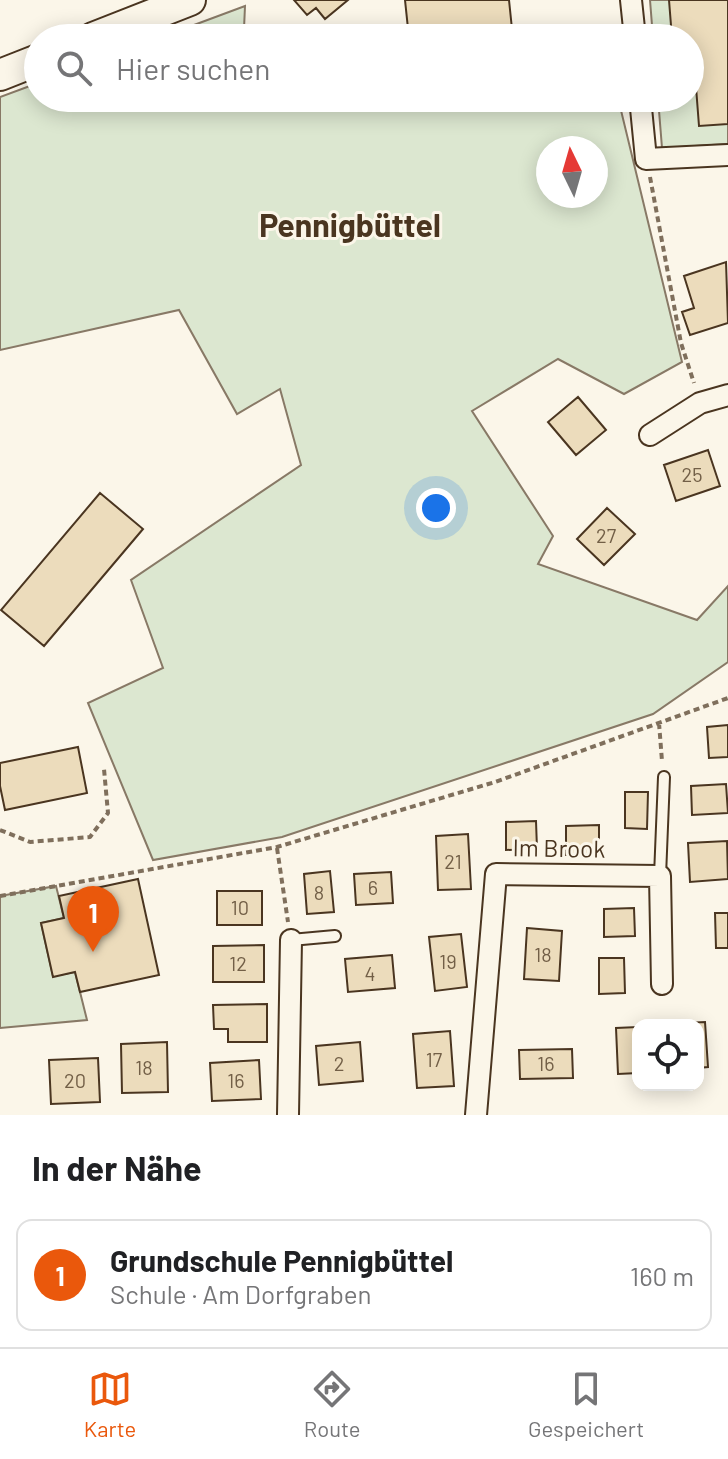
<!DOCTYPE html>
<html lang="de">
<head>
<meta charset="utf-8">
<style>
	:root { --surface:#fff; --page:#f6f6f6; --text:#202124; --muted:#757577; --line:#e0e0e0; --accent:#ea580c }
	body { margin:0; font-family:Barlow,sans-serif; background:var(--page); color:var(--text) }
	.controls { position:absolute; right:24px; bottom:24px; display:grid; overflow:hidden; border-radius:16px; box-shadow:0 4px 20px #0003 }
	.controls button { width:72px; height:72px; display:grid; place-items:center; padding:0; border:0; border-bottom:2px solid var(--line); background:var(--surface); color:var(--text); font:40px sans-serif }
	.compass { position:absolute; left:536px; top:136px; width:72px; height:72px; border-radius:50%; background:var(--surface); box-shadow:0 4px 20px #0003; rotate:355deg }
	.you { position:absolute; left:436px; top:508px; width:28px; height:28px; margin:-20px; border:6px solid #fff; border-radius:50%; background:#1a73e8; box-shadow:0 0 0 12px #1a73e833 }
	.badge { display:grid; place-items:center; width:52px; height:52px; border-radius:50%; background:var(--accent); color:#fff; font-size:26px; font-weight:700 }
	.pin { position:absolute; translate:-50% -66px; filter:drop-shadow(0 2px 4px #0008) }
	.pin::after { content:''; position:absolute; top:42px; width:28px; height:24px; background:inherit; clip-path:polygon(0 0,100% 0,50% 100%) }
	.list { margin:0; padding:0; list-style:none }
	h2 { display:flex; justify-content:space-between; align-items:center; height:104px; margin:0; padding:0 32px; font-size:34px }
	h2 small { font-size:26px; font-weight:400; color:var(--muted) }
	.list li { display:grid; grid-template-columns:52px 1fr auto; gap:24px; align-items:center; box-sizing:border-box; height:112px; margin:0 16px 16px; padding:0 16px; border:2px solid var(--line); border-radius:16px }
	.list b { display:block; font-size:30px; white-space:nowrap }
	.list p { margin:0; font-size:26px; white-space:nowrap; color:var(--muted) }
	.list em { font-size:26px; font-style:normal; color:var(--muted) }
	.icon { flex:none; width:44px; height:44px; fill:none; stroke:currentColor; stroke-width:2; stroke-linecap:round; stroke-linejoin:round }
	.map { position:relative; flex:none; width:728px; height:1115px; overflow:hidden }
	.search { position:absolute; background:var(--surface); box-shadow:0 4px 20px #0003; left:24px; right:24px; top:24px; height:88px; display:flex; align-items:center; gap:20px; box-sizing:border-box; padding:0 28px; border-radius:44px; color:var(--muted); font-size:30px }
	.sheet { height:232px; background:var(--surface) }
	nav { display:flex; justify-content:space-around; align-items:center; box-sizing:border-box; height:112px; border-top:2px solid var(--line); background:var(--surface); font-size:22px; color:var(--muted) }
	nav a { display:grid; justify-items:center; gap:4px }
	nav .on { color:var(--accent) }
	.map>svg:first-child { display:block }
	.green { fill:#dce7d0; stroke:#887966; stroke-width:2; fill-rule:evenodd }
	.building { fill:#ecdcbc; stroke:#4a3520; stroke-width:2 }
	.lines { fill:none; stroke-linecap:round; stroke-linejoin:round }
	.lane-casing { stroke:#4a3520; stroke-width:14 }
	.street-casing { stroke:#4a3520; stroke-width:24 }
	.secondary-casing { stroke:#4a3520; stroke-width:34 }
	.path { stroke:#7f6f5c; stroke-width:4; stroke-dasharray:6 4; stroke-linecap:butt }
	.lane { stroke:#fbf6e9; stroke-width:10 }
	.street { stroke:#fbf6e9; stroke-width:20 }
	.secondary { stroke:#fbf6e9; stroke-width:30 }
	.labels { text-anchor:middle; stroke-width:6; stroke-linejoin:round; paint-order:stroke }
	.number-label { font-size:20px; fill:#725f47 }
	.street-label { font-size:24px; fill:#4a3520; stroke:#fbf6e9 }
	.district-label { font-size:32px; font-weight:bold; fill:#4a3520; stroke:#fbf6e9 }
</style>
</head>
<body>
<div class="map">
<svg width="728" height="1115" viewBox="0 0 728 1115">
	<rect width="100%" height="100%" fill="#fbf6e9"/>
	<path class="green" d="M650,0H728V144L662,148L658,98H690V38H653Z
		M245,6L244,29L288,38H159Z
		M38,83V98H468L469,107L566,98H618L682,362L624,394L558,359L472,411L553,536L538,564L697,620L728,586V662L653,714L282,837L153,860L88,703L163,668L131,580L301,465L280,389L237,414L179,310L0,350V97ZM548,148H596V196H548Z
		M56,886L64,918L41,923L53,976L75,972L87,1020L0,1028V896Z"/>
	<path class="building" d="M294,0H348L325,19L316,8L307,15Z
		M405,0H509L512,29L432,38H409Z
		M669,0H728V124L699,126L693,48H690V38H672Z
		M726,262L728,323L690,335L682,312L694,308L684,276Z
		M578,397L606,430L576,455L548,422Z
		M708,450L720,486L676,501L664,465Z
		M100,493L143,529L44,646L1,610Z
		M607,508L635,534L604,565L577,539Z
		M728,725V757L709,758L707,727Z
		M78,747L87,793L5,810L0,786V763Z
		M726,784L728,813L692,815L691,786Z
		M625,792H648L647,829L625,828Z
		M536,821L537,849L506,850V822Z
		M599,825V855H566V826Z
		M468,834L471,889L438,890L436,836Z
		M727,841L728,879L690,882L688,843Z
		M330,871L334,912L307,914L304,874Z
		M391,872L393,903L356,905L354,874Z
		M138,879L159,975L80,992L75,972L53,977L41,923L64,918L59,896Z
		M217,891H262V925H217Z
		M634,908L635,936L604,937V909Z
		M715,913H728V948H716Z
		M527,928L562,931L559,981L524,979Z
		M461,934L467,987L435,991L429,937Z
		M264,945V982H213V946Z
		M392,955L395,988L348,992L345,959Z
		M599,958H624L625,993L599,994Z
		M267,1004V1042H228V1029H214L213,1005Z
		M705,1022L708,1067L698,1068V1025L683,1023Z
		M638,1027V1073L618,1074L616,1028Z
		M450,1031L454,1086L417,1088L413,1034Z
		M167,1042L168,1092L122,1093L121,1044Z
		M360,1042L363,1081L319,1085L316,1046Z
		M572,1049L573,1078L520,1079L519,1050Z
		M98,1058L100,1102L51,1104L49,1060Z
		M259,1060L261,1099L212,1101L210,1063Z"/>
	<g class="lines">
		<g class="lane-casing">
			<path id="lane" d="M660,876L664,777
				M291,940L335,936"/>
		</g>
		<g class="street-casing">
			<path id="street" d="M631,0L635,38
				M640,98L646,159L728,155
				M650,435L700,403L728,395
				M288,1115L291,940
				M476,1115L496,874L660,876L662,984"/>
		</g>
		<g class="secondary-casing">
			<path id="secondary" d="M93,38L190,0
				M0,75L38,60"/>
		</g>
		<path class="path" d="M650,177L681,343L694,383
			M659,723L662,761
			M0,830L30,842L90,837L108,813L104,769
			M277,848L288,922
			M0,896L277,847L495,782L728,698"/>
		<use href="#lane" class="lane"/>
		<use href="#street" class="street"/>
		<use href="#secondary" class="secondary"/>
	</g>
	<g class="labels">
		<g class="number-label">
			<text x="692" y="482">25</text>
			<text x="606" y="543">27</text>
			<text x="453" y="869">21</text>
			<text x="373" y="895">6</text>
			<text x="319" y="900">8</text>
			<text x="240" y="915">10</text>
			<text x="543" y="962">18</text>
			<text x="448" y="969">19</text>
			<text x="238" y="971">12</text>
			<text x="370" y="981">4</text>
			<text x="434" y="1067">17</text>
			<text x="339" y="1071">2</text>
			<text x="546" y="1071">16</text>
			<text x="144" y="1075">18</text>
			<text x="75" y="1088">20</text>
			<text x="236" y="1088">16</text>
		</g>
		<g class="street-label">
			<text transform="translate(559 849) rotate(1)" y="8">Im Brook</text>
		</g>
		<g class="district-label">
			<text x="350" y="237">Pennigbüttel</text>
		</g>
	</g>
</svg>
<div class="controls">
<button><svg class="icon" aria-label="locate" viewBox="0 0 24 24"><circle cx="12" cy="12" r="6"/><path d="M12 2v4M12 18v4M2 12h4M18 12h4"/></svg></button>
</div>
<svg class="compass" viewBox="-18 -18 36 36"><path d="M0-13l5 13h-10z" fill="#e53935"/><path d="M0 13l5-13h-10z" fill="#757577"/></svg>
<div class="you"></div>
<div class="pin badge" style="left:93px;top:952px">1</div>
<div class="search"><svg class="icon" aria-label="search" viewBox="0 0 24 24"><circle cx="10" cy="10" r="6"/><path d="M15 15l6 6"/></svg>Hier suchen</div>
</div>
<section class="sheet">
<h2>In der Nähe<small></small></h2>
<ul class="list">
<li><span class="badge">1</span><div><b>Grundschule Pennigbüttel</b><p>Schule · Am Dorfgraben</p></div><em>160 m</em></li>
</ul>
</section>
<nav>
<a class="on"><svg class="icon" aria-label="map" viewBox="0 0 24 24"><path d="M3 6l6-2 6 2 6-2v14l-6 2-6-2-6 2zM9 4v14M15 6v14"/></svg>Karte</a>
<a><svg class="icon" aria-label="directions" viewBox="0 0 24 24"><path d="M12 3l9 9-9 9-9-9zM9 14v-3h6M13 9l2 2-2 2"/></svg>Route</a>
<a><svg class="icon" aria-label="saved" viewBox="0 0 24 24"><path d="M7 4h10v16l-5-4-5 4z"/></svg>Gespeichert</a>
</nav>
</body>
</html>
